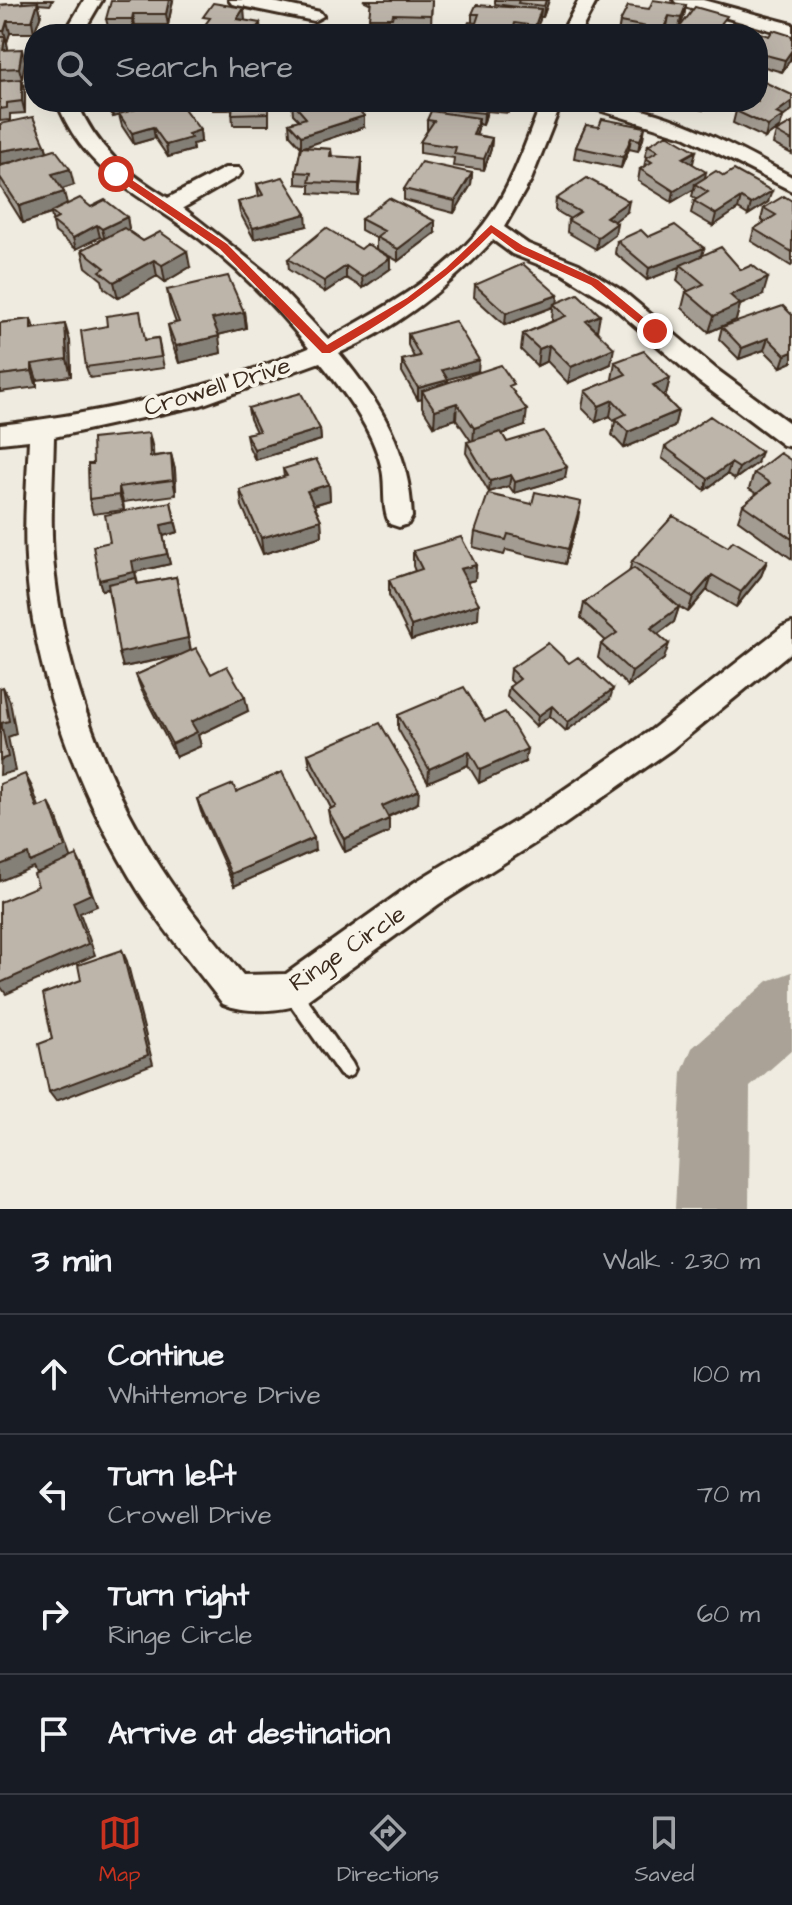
<!DOCTYPE html>
<html lang="en">
<head>
<meta charset="utf-8">
<style>
	:root { --surface:#171b24; --page:#20242c; --text:#f1f3f6; --muted:#9ea1a6; --line:#363941; --accent:#c8321e }
	body { margin:0; font-family:"Architects Daughter",sans-serif; background:var(--page); color:var(--text) }
	.stop { position:absolute; width:24px; height:24px; margin:-18px; border:6px solid #c8321e; border-radius:50%; background:#fff }
	.stop.end { background:#c8321e; border-color:#fff; box-shadow:0 2px 8px #0008 }
	.list { margin:0; padding:0; list-style:none }
	h2 { display:flex; justify-content:space-between; align-items:center; height:104px; margin:0; padding:0 32px; font-size:34px }
	h2 small { font-size:26px; font-weight:400; color:var(--muted) }
	.list li { display:grid; grid-template-columns:52px 1fr auto; gap:24px; align-items:center; box-sizing:border-box; height:120px; padding:0 32px; border-top:2px solid var(--line) }
	.list b { display:block; font-size:30px; white-space:nowrap }
	.list p { margin:0; font-size:26px; white-space:nowrap; color:var(--muted) }
	.list em { font-size:26px; font-style:normal; color:var(--muted) }
	.icon { flex:none; width:44px; height:44px; fill:none; stroke:currentColor; stroke-width:2; stroke-linecap:round; stroke-linejoin:round }
	.map { position:relative; flex:none; width:792px; height:1209px; overflow:hidden }
	.search { position:absolute; background:var(--surface); box-shadow:0 8px 32px #0002; left:24px; right:24px; top:24px; height:88px; display:flex; align-items:center; gap:20px; box-sizing:border-box; padding:0 28px; border-radius:32px; color:var(--muted); font-size:30px }
	.sheet { height:584px; background:var(--surface) }
	nav { display:flex; justify-content:space-around; align-items:center; box-sizing:border-box; height:112px; border-top:2px solid var(--line); background:var(--surface); font-size:22px; color:var(--muted) }
	nav a { display:grid; justify-items:center; gap:4px }
	nav .on { color:var(--accent) }
	.map>svg:first-child { display:block }
	.lines { fill:none; stroke-linecap:round; stroke-linejoin:round }
	.river { fill:#aaa296; fill-rule:evenodd }
	.lane-casing { stroke:#3b2a1e; stroke-width:6 }
	.street-casing { stroke:#3b2a1e; stroke-width:6 }
	.lane { fill:#f7f3e8; fill-rule:evenodd }
	.street { fill:#f7f3e8; fill-rule:evenodd }
	.wall { fill:#a39c92; stroke:#3b2a1e; stroke-width:2 }
	.shaded-wall { fill:#847f77; stroke:#3b2a1e; stroke-width:2 }
	.building { fill:#bdb5aa; stroke:#3b2a1e; stroke-width:2 }
	.route { fill:#c8321e }
	.labels { text-anchor:middle; stroke-width:8; stroke-linejoin:round; paint-order:stroke }
	.street-label { font-size:24px; fill:#3b2a1e; stroke:#f7f3e8 }
</style>
</head>
<body>
<div class="map">
<svg width="792" height="1209" viewBox="0 0 792 1209">
	<rect width="100%" height="100%" fill="#efebe0"/>
	<filter id="ink" filterUnits="userSpaceOnUse"><feTurbulence type="fractalNoise" baseFrequency=".0125" numOctaves="2"/><feDisplacementMap in="SourceGraphic" scale="16" xChannelSelector="R" yChannelSelector="G"/><feConvolveMatrix kernelMatrix="1 2 1 2 8 2 1 2 1" color-interpolation-filters="sRGB"/></filter>
	<g filter="url(#ink)">
		<g class="lines">
			<path class="river" d="M792,972V1050L750,1087L749,1209H675L682,1072L692,1048L768,981Z"/>
			<g class="lane-casing">
				<path id="lane" d="M291,982L297,985L352,1063L355,1069L352,1075L346,1078L340,1075L285,997L282,991L285,985Z"/>
			</g>
			<g class="street-casing">
				<path id="street" d="M84,0H102L82,34H64Z
					M229,0H264L320,12L323,16L314,21L232,4Z
					M579,0H597L579,34H561Z
					M674,0H703L792,24V36L677,4Z
					M57,102H77C96,148 127,173 168,198L225,168H239L242,172L239,176L183,208L265,272L328,339C388,306 458,268 495,208C516,175 527,138 542,102H562L531,180L504,227L528,244L579,264L624,292L716,369L792,425V447L783,445L698,381L608,302L563,274L512,254L493,240C449,286 398,328 339,353C382,405 409,450 412,517L408,524L399,527L390,524C381,508 386,487 382,469C373,429 345,393 320,362L201,405L54,437C53,483 49,531 55,577C67,679 106,782 161,868C185,906 215,940 243,975L286,974L415,882L540,806L650,731L782,627L792,623V651L672,749L562,826L439,904L303,1003C281,1012 245,1013 223,1004C195,967 164,931 139,892C81,799 36,683 27,573C23,529 27,484 29,440L0,443V425C107,412 209,390 309,348C277,308 240,270 200,239C142,194 86,176 57,102Z
					M583,102C659,102 727,143 792,177V191L686,137L586,106Z"/>
			</g>
			<use href="#lane" class="lane"/>
			<use href="#street" class="street"/>
		</g>
		<path class="wall" d="M22,0H53L50,5L38,4L41,14L34,33H10L7,42L8,50L25,61L22,79L25,90V113L10,114V120L0,121V81L13,80L0,81V5L23,3Z
			M130,0H173L168,25H135L134,31H126L127,34L109,30L106,19Z
			M363,0H432L431,26L393,25L392,29H381L369,22L371,2L369,3Z
			M495,0H549L543,17H540L535,34H465V30L472,23V14L517,7L495,4Z
			M686,5L684,16L679,29L667,27L664,34L618,33L620,22Z
			M758,34L769,36H792V60H790L782,72L758,65Z
			M106,102H145L138,103L139,108L200,130L201,142L192,144L193,150L168,157L155,138L134,144L122,126L119,115L113,117Z
			M212,102H269V125H233L232,110H213Z
			M292,102H342V107L364,127L302,147L331,149L332,156L362,170L359,196L310,193V185L296,184V172L301,147L290,135L289,123L299,120L293,114Z
			M444,102H510L508,113L487,111L483,125L478,124L476,135L492,138L491,149L484,170L453,166L454,158L420,153V142L427,131V120L442,113Z
			M671,102H724L721,106L707,103L703,110Z
			M733,102H758L783,117L780,127L765,138L733,123L736,111L740,108L732,104Z
			M792,123V154L773,144L776,132Z
			M0,124L45,144L47,151L74,185L62,189L67,204L91,207L127,217L129,229L127,230L143,241L190,267L165,282L157,276L118,298L104,288L102,280L86,267L82,250L103,239L100,237L76,249L55,232L51,214L23,223L0,186V166L15,161L0,164Z
			M586,125L643,139L638,151L629,149L621,168L574,158L576,147Z
			M648,145L693,163H692L705,178L768,202L748,215L738,209L713,226L691,213L694,201L697,199L692,196L694,189L672,202L638,181L640,169L644,167L646,158L647,157L645,156Z
			M472,173L471,185L454,213L404,200V189Z
			M257,184L307,226L254,239L240,213L238,202L259,197Z
			M556,199L627,212L614,221L615,235L596,249L567,232L568,220L570,219L555,210Z
			M792,201V265L791,266L751,241L754,229L765,222L761,220L764,208Z
			M361,219L435,233L398,261L376,249V238L361,230Z
			M648,237L704,248L702,256L763,295L740,305L736,320L709,332L682,308L686,292L688,291L677,281L680,267L647,280L615,253L617,241Z
			M288,259L390,269L363,288L346,278L325,292L289,270Z
			M475,285L558,295L557,302L597,331L611,364L568,383L547,361L537,366L521,350L523,334L553,321L552,320L553,307L505,325L474,297Z
			M167,290L244,312L246,328L218,335L221,353L179,363L171,341L168,325L176,323L170,306Z
			M792,315V362L781,367L764,350L739,359L719,339L722,327Z
			M31,319L34,328L70,341L71,376L37,380V387L0,392V323Z
			M408,334L478,371L448,379V382L514,392L525,426L502,434L507,442L565,478L514,493L509,486L489,492L466,453L467,442L471,441L456,419L434,426L422,407V399L418,400L402,372V360L414,357L408,345Z
			M158,338L164,368L90,378L86,367L145,340Z
			M615,362L670,378L666,394L663,395L678,411L674,427L624,448L612,435L615,422L610,416L596,422L582,408L585,391L613,380L612,379Z
			M248,408L320,429L321,440L255,460L248,445L246,434L256,432L250,419Z
			M665,447L757,463L735,479L727,474L705,490L662,458Z
			M153,449V456L171,454L175,470L176,495L123,502L124,510L93,514L89,499L93,464Z
			M792,461V559L738,520L743,505L757,494L749,489L754,473Z
			M283,469L329,484L330,500L314,505L321,520L322,536L263,554L242,506L240,490L284,477Z
			M171,502L178,532L163,536L170,564L135,572L138,584L176,577L191,650L211,674L248,711L198,735L201,746L176,757L141,689L136,675L179,656L123,667L108,589L102,590L99,580L110,542Z
			M578,518L565,564L506,550L504,555L473,547L475,532Z
			M728,547L767,561L761,576L736,607L707,590L688,612L676,605L679,607L674,622L658,634L664,659L628,686L598,658L601,644L606,641L581,618L584,603L629,572L632,561Z
			M413,551L476,565L475,580L467,582L478,619L411,640L389,595V580L415,571L413,566Z
			M569,663L610,699L566,731L550,716L536,726L507,697L509,687L514,684L509,679L510,669Z
			M398,715L485,721L525,762L479,783L468,765L428,782L398,729Z
			M308,754L418,803L388,817L389,832L345,852L330,822L328,810L331,808L310,767Z
			M236,792L315,850L234,886L201,812L197,799Z"/>
		<path class="shaded-wall" d="M169,0H173L168,25L166,14Z
			M546,0H549L543,17L544,6Z
			M38,2L41,14L34,33L32,21Z
			M686,5L684,16L679,29L681,18Z
			M244,8L245,20L237,19Z
			M541,9L540,20L534,34L535,26Z
			M133,14L135,25L134,31L132,19Z
			M669,16L667,27L664,34H662Z
			M7,21L10,33L7,42L4,31Z
			M260,23L261,34H252Z
			M5,37L8,48L6,61L3,50Z
			M22,49L25,61L22,79L19,68Z
			M792,50L790,60L782,72L785,60Z
			M22,79L25,90V113L22,101Z
			M792,101V110L783,117L780,127L765,138L768,126L776,113Z
			M125,102H145L138,103L140,111L113,117L111,105Z
			M487,102V111L483,125L484,113Z
			M364,116V127L301,148V136Z
			M479,118L478,129L472,146L473,135Z
			M153,127L155,138L134,144L132,133Z
			M645,127L643,139L638,151L640,140Z
			M200,130L201,142L192,144L193,150L168,157L166,145L188,134Z
			M492,138L491,149L484,170V159Z
			M631,138L629,149L621,168L623,157Z
			M45,144L48,156L0,164V151Z
			M696,151L693,163L681,170L683,158Z
			M362,158V170L359,196V184Z
			M70,169L74,185L56,191L52,174Z
			M706,172L704,183L695,184L694,189L672,202L674,191Z
			M472,173L471,185L454,213L455,201Z
			M772,191L768,202L748,215L751,204Z
			M64,192L68,208L23,223L19,206Z
			M741,198L738,209L713,226L716,214Z
			M629,201L627,212L604,229L606,217Z
			M306,214L307,226L254,239L253,228Z
			M127,217L129,229L105,241L102,229Z
			M435,221V233L398,261V249Z
			M617,223L615,235L596,249L598,237Z
			M97,225L100,237L76,249L73,238Z
			M704,248L701,259L681,265L680,267L647,280L649,268Z
			M187,251L190,267L165,282L162,265Z
			M390,258V269L363,288L362,277Z
			M154,260L157,276L118,298L114,282Z
			M346,266V278L325,292L324,281Z
			M768,278L763,295L740,305L736,320L709,332L714,316L730,295Z
			M558,295L557,306L554,304L553,307L505,325L506,313Z
			M244,312L246,328L214,336L212,319Z
			M600,315L597,331L586,321Z
			M65,324L70,341L71,376L67,359Z
			M219,336L221,353L179,363L176,346Z
			M768,338L764,350L739,359L742,348Z
			M549,345L547,361L537,366L539,349Z
			M614,348L611,364L568,383L571,367Z
			M792,352V362L781,367L785,355Z
			M479,360L478,371L441,381L442,370Z
			M32,364L37,380V387L32,371Z
			M670,378L666,394L649,401L653,385Z
			M448,380V392L422,391V399L418,400V388Z
			M613,400L610,416L596,422L599,406Z
			M457,403L456,419L434,426L435,410Z
			M527,410L525,426L473,444L474,428Z
			M678,411L674,427L624,448L628,432Z
			M320,429L321,440L255,460L254,449Z
			M149,433L153,449L154,472L150,457Z
			M761,452L757,463L735,479L739,468Z
			M171,454L175,470L176,495L173,480Z
			M731,463L727,474L705,490L708,479Z
			M567,467L565,478L514,493L515,482Z
			M511,475L509,486L489,492L490,481Z
			M329,484L330,500L309,506L307,491Z
			M119,487L123,502L124,510L119,495Z
			M581,502L578,518L565,564L568,549Z
			M321,520L322,536L263,554L261,538Z
			M175,522L178,532L163,536L170,564L135,572L137,583L102,590L99,580L132,561L161,525Z
			M767,561L761,576L736,607L741,592Z
			M476,565L475,580L459,584L460,569Z
			M712,575L707,590L688,612L693,597Z
			M176,577L191,653L123,667L119,653Z
			M479,604L478,619L411,640V626Z
			M679,607L674,622L647,642L651,628Z
			M669,644L664,659L628,686L632,672Z
			M3,687L10,701L16,734L8,737L15,771L0,775Z
			M613,689L610,699L566,731L568,722Z
			M245,697L248,711L198,735L201,746L176,757L172,744L191,722Z
			M552,706L550,716L536,726L538,716Z
			M527,749L525,762L479,783L480,770Z
			M469,751L468,765L428,782L429,769Z
			M25,774L32,787L44,821L37,808Z
			M419,790L418,803L382,819V806Z
			M49,803L56,816L72,860L37,875L33,867L0,881V865Z
			M389,819V832L345,852L344,839Z
			M314,838L315,850L234,886L231,874Z
			M77,856L83,868L97,906L80,913L95,955L6,994L0,986V983L73,902Z
			M122,950L127,961L153,1064L56,1101L49,1092Z"/>
		<path class="building" d="M130,0H169L166,14H133L132,19H106L111,1H129Z
			M371,0H432L431,15L393,14L392,18H369Z
			M519,0H546L544,6L518,3Z
			M653,0L686,5L681,18L669,16L663,30L620,22L628,6L649,9Z
			M38,2L32,21H7L4,31H0V5Z
			M213,3L244,8L237,19L260,23L252,34H198L210,18L203,17Z
			M476,5L541,9L535,26L515,23L512,34H493L465,30L469,22L476,23L479,14H472Z
			M695,7L727,16L721,24L746,30L743,34H675Z
			M370,22L386,32L383,34H343Z
			M270,28L309,33L269,34Z
			M126,30L125,34H98L99,31Z
			M773,30L792,36V50L785,60L758,53V34H755L757,32L769,36Z
			M0,37H5L3,50L22,49L19,68L0,69Z
			M22,79V101L7,103V108L0,109V81Z
			M758,79L792,95V101L776,113L783,116L768,126L736,111L749,102H758Z
			M109,102H125L111,105Z
			M161,102H179L200,130L188,134L191,138L166,145L153,127L132,133L119,114Z
			M233,102H269L268,113L232,114Z
			M292,102H337L343,109L354,105L364,116L301,136L289,123L306,118Z
			M444,102H487L484,113L442,109Z
			M431,111L479,118L473,135L492,138L484,159L454,154L456,147L420,142L434,121L427,120Z
			M33,117L45,144L0,151V124Z
			M602,119L645,127L640,140L631,138L623,157L576,147L586,125L599,127Z
			M792,123V141L776,132Z
			M667,134L696,151L683,158L706,172L674,191L640,169L652,162L646,158L658,151L648,145Z
			M301,147L331,149L330,156L362,158L359,184L309,182L311,173L296,172Z
			M55,149L70,169L52,174L64,192L19,206L0,177V166Z
			M421,162L472,173L455,201L404,189Z
			M734,170L772,191L751,204L741,198L716,214L694,201L708,192L695,184L716,171L724,176Z
			M283,177L306,214L253,228L238,202L263,195L257,184Z
			M587,178L629,201L606,217L617,223L598,237L568,220L580,212L556,199Z
			M784,196L792,201V252L754,229L776,215L764,208Z
			M80,198L91,207L105,200L127,217L102,229L97,225L73,238L52,221L58,218L51,212Z
			M389,198L435,221L398,249L376,237L384,231L361,219Z
			M675,225L704,248L649,268L617,241L641,230L648,237Z
			M124,228L143,241L160,232L187,251L162,265L154,260L114,282L100,271L105,268L82,250Z
			M326,228L361,249L367,244L390,258L362,277L346,266L324,281L288,259Z
			M721,247L741,270L752,265L768,278L730,295L740,304L714,316L686,292L704,284L681,265Z
			M523,264L558,295L506,313L475,285Z
			M228,276L244,312L212,319L219,336L176,346L168,325L179,322L167,290Z
			M578,294L600,315L586,321L614,348L571,367L549,345L539,349L523,334L566,316L554,304Z
			M783,306L792,315V352L785,355L768,338L742,348L722,327Z
			M140,311L145,340L158,338L161,357L86,367L81,331L107,326L106,316Z
			M31,319V329L65,324L67,359L32,364V371L0,375V323Z
			M455,321L479,360L442,370L448,380L418,388L402,360L420,356L408,334Z
			M644,351L670,378L653,385L678,411L628,432L615,419L626,414L613,400L599,406L585,391L626,374L615,362Z
			M501,365L514,384L509,386L527,410L474,428L457,403L435,410L422,391Z
			M301,393L320,429L254,449L246,434L259,431L248,408Z
			M710,416L761,452L739,468L731,463L708,479L665,447Z
			M544,431L567,467L515,482L511,475L490,481L467,442L501,432L507,442Z
			M149,433L150,457L171,454L173,480L119,487V495L89,499L88,464H93L92,439Z
			M780,453L792,461V539L743,505L770,483L754,473Z
			M316,459L329,484L307,491L321,520L261,538L240,490L287,476L283,469Z
			M535,492L581,502L568,549L508,534L506,540L475,532L488,494L532,504Z
			M171,502L175,522L161,525L167,554L132,561L134,572L99,580L93,546L110,542L105,515Z
			M673,516L728,547L733,541L767,561L741,592L712,575L693,597L632,561Z
			M461,537L476,565L460,569L479,604L411,626L389,580L422,569L413,551Z
			M634,568L679,607L651,628L669,644L632,672L601,644L617,633L584,603Z
			M176,577L188,638L119,653L108,584L136,578L137,584Z
			M548,643L569,663L578,657L613,689L568,722L552,706L538,716L509,687L520,679L510,669Z
			M196,648L211,674L227,666L245,697L191,722L197,732L172,744L136,675Z
			M3,687L9,721L1,723L8,757L0,760V688Z
			M464,687L485,721L505,712L527,749L480,770L469,751L429,769L398,715Z
			M380,723L419,790L382,806L389,819L344,839L328,810L336,806L308,754Z
			M282,772L314,838L231,874L197,799L233,784L236,792Z
			M25,774L37,808L49,803L65,847L30,862L28,854L0,865V784Z
			M77,856L91,894L73,902L88,944L0,983V902L38,886L34,874Z
			M122,950L148,1055L49,1092L39,1044L52,1039L43,994L81,980L78,965Z"/>
	</g>
	<path class="route" d="M113,172H120L227,244L327,345L407,298L446,268L491,225L523,246L598,280L660,331L651,333L591,285L516,251L492,233C441,285 392,317 330,353H322L220,249L113,176Z"/>
	<g class="labels">
		<g class="street-label">
			<text transform="translate(217 386) rotate(-17)" y="8">Crowell Drive</text>
			<text transform="translate(347 948) rotate(-34)" y="8">Ringe Circle</text>
		</g>
	</g>
</svg>
<div class="stop" style="left:116px;top:174px"></div>
<div class="stop end" style="left:655px;top:331px"></div>
<div class="search"><svg class="icon" aria-label="search" viewBox="0 0 24 24"><circle cx="10" cy="10" r="6"/><path d="M15 15l6 6"/></svg>Search here</div>
</div>
<section class="sheet">
<h2>3 min<small>Walk · 230 m</small></h2>
<ul class="list">
<li><svg class="icon" aria-label="ahead" viewBox="0 0 24 24"><path d="M12 20V5M6 11l6-6 6 6"/></svg><div><b>Continue</b><p>Whittemore Drive</p></div><em>100 m</em></li>
<li><svg class="icon" aria-label="left" viewBox="0 0 24 24"><path d="M17 20v-9H6M10 6l-5 5 5 5"/></svg><div><b>Turn left</b><p>Crowell Drive</p></div><em>70 m</em></li>
<li><svg class="icon" aria-label="right" viewBox="0 0 24 24"><path d="M7 20v-9h11M14 6l5 5-5 5"/></svg><div><b>Turn right</b><p>Ringe Circle</p></div><em>60 m</em></li>
<li><svg class="icon" aria-label="arrive" viewBox="0 0 24 24"><path d="M6 21V4h12l-3 4 3 4H6"/></svg><div><b>Arrive at destination</b></div></li>
</ul>
</section>
<nav>
<a class="on"><svg class="icon" aria-label="map" viewBox="0 0 24 24"><path d="M3 6l6-2 6 2 6-2v14l-6 2-6-2-6 2zM9 4v14M15 6v14"/></svg>Map</a>
<a><svg class="icon" aria-label="directions" viewBox="0 0 24 24"><path d="M12 3l9 9-9 9-9-9zM9 14v-3h6M13 9l2 2-2 2"/></svg>Directions</a>
<a><svg class="icon" aria-label="saved" viewBox="0 0 24 24"><path d="M7 4h10v16l-5-4-5 4z"/></svg>Saved</a>
</nav>
</body>
</html>
